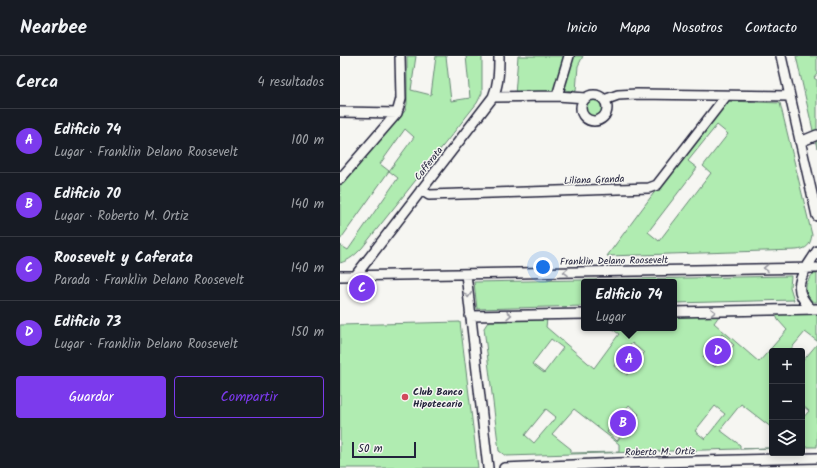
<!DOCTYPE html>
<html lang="es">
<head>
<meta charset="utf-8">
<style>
	:root { --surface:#171b24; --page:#20242c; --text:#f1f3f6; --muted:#9ea1a6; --line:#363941; --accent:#7c3aed }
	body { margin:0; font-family:Kalam,sans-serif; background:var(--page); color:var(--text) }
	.controls { position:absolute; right:12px; bottom:12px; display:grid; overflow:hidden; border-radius:4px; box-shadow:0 2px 10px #0003 }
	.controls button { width:36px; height:36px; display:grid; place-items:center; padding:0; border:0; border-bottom:1px solid var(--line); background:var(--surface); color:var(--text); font:20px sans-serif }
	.scale { position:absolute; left:12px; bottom:10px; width:64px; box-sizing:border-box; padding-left:4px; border:2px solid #22223b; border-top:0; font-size:11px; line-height:14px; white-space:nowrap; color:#22223b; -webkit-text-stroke:3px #f6f6f2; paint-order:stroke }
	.you { position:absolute; left:203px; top:211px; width:14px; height:14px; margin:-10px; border:3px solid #fff; border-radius:50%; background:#1a73e8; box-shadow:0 0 0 6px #1a73e833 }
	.badge { display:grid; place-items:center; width:26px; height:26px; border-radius:50%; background:var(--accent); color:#fff; font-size:13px; font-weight:700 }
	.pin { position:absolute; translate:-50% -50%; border:2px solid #fff; box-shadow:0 1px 4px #0006 }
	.popup { position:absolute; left:241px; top:223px; width:96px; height:52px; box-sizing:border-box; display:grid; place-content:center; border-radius:4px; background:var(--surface); filter:drop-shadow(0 1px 3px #0005); font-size:13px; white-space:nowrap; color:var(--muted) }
	.popup b { font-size:15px; color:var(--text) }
	.popup::after { content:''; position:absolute; left:50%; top:100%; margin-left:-8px; border:8px solid transparent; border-top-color:var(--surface) }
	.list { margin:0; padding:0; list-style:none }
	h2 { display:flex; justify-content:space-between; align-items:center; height:52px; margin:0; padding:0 16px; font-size:17px }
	h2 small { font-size:13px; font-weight:400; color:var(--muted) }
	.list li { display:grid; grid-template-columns:26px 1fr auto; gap:12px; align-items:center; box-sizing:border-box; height:64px; padding:0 16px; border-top:1px solid var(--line) }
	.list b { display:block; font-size:15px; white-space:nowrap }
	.list p { margin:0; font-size:13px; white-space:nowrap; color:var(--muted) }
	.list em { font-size:13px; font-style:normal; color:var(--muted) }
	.actions { display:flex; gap:8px; padding:12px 16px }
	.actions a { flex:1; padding:9px 0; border:1px solid var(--accent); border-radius:4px; text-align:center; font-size:14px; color:var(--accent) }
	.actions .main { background:var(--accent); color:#fff }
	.icon { flex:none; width:22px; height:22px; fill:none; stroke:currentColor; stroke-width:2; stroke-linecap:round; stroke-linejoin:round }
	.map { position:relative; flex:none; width:477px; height:412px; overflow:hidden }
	header { display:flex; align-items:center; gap:24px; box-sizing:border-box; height:56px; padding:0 20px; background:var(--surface); border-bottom:1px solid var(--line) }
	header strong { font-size:19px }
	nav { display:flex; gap:22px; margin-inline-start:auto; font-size:14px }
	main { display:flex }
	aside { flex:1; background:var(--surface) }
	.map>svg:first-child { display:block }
	.green { fill:#b0ecb1; stroke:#698776; fill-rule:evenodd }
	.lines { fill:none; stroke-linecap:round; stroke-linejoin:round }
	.minor-casing { stroke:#22223b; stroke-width:12 }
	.minor { stroke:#f6f6f2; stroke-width:9 }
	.oneway { stroke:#9797a0 }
	.poi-dot { fill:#d1495b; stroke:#f6f6f2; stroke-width:1.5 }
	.labels { text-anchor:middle; stroke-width:3; stroke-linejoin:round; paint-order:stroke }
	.street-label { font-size:10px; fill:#22223b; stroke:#f6f6f2 }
	.poi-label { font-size:10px; font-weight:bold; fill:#22223b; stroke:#f6f6f2; text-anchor:start }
</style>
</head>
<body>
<header>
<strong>Nearbee</strong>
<nav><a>Inicio</a><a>Mapa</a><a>Nosotros</a><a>Contacto</a></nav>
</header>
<main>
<aside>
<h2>Cerca<small>4 resultados</small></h2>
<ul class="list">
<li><span class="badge">A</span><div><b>Edificio 74</b><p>Lugar · Franklin Delano Roosevelt</p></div><em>100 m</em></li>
<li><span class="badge">B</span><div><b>Edificio 70</b><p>Lugar · Roberto M. Ortiz</p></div><em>140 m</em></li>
<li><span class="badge">C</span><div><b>Roosevelt y Caferata</b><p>Parada · Franklin Delano Roosevelt</p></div><em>140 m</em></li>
<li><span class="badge">D</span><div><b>Edificio 73</b><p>Lugar · Franklin Delano Roosevelt</p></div><em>150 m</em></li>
</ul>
<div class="actions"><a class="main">Guardar</a><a>Compartir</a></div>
</aside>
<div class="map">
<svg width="477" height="412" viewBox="0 0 477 412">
	<rect width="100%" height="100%" fill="#f6f6f2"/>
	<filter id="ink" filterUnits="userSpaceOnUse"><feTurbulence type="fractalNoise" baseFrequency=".025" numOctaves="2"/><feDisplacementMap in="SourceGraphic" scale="8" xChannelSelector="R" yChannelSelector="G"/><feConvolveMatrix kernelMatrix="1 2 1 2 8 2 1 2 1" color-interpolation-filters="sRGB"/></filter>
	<g filter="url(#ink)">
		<path class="green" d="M67,0H76L71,34L91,39L96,0H106L111,45L130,42L126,0H142V37L137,47L22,192C15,199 10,204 0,207V189L8,194L58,122L49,115L0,184V129L65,55L67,48ZM65,73L74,81L49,115L40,108Z
			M178,0H228L216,36L175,39Z
			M231,0H243L238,10L236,35L222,34Z
			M456,0H477V18L474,22L477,24V92Z
			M244 52a10 10 0 1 1 20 0a10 10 0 1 1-20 0Z
			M388,45L440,47L472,179C470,190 467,193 456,194L267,200L316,134ZM377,69L388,78L363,110L371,117L319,185L308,176L357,112L348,105Z
			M473,218H477V246H473C463,236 464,228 473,218Z
			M451,220L450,231L454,244L334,247V226H244V250L137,253L134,226Z
			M477,258V285L465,276L449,295H432V372L401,348L380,374L400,389V393L432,392L166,400L159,395L144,272L150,263H207L206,271L254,312L279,278L271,272H334V260ZM436,259L438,264L447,274L419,306L374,267L379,260ZM382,278L394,289L375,311L363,301ZM211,283L223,292L204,317L192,308ZM292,287L304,297L287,319L274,310ZM289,349L299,358L277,385L267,376ZM375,350L385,358L365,383L355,375ZM206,353L216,361L194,387L185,379ZM234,353L279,388V396L231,397V393L212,378Z
			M120,266L138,412H0V269Z
			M477,288V391H462V363L469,355L462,349V306Z"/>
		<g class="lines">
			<g class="minor-casing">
				<path id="minor" d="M441,0L477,160
					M241 52a13 13 0 1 1 26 0a13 13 0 1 1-26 0Z
					M217,40L229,0
					M153,41L217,40L246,42
					M264,44L278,39L297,38L449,40
					M0,56L57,57
					M460,86L477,79
					M0,123L57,57L61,43L60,0
					M81,134L89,139L309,132L317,129L386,40
					M126,218L148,412
					M16,219L153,41C159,27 159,14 159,0
					M0,220L477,212
					M471,253C448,230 464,217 477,195
					M334,256L477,253
					M130,260L244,258
					M164,412L278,407L477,402"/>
			</g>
			<use href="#minor" class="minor"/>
		</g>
		<defs><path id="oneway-chevron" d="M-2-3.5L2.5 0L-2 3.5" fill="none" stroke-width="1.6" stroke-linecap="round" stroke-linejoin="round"/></defs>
		<g class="oneway">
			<use href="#oneway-chevron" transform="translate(426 212) rotate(179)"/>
			<use href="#oneway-chevron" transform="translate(226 216) rotate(179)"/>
			<use href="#oneway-chevron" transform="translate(128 239) rotate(85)"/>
			<use href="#oneway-chevron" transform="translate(373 256) rotate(-1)"/>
			<use href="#oneway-chevron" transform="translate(169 259) rotate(-1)"/>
		</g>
	</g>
	<circle class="poi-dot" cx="65" cy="341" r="4"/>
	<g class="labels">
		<g class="street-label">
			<text transform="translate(88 107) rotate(-52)" y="4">Cafferata</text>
			<text transform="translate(254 123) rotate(-2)" y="4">Liliana Granda</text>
			<text transform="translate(274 204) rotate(-1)" y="4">Franklin Delano Roosevelt</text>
			<text transform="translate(320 395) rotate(-1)" y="4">Roberto M. Ortiz</text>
		</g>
		<g class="poi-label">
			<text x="73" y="339">Club Banco<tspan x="73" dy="12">Hipotecario</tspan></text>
		</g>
	</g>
</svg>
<div class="controls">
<button>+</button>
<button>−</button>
<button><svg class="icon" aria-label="layers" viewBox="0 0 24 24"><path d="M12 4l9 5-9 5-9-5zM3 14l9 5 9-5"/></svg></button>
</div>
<div class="scale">50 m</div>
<div class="you"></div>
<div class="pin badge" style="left:289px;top:303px">A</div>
<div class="popup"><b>Edificio 74</b>Lugar</div>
<div class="pin badge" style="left:283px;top:367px">B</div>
<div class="pin badge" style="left:22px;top:232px">C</div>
<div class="pin badge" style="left:378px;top:295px">D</div>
</div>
</main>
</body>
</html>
